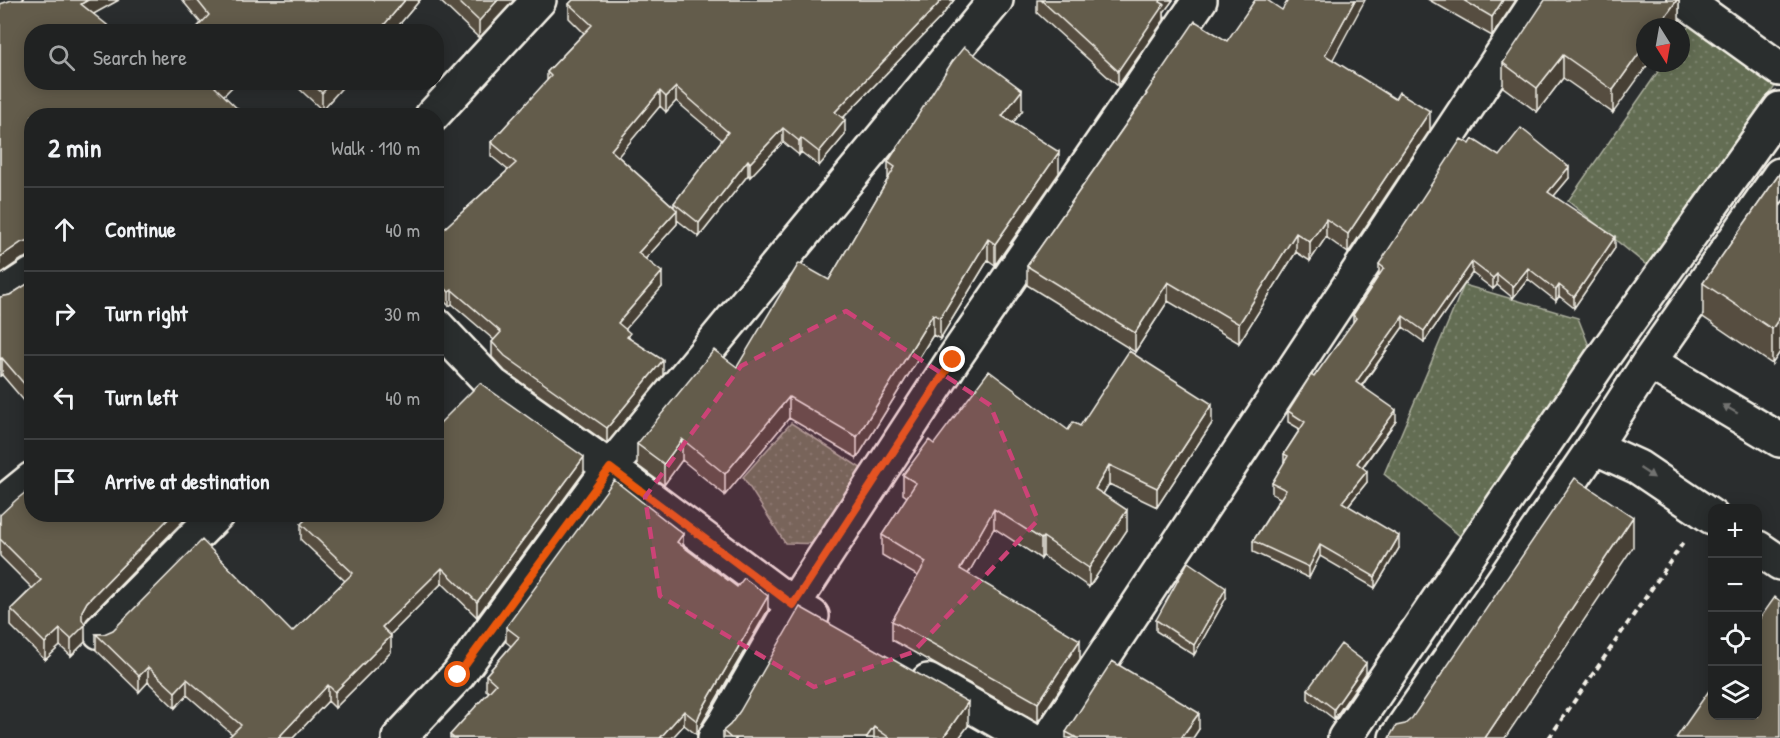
<!DOCTYPE html>
<html lang="en">
<head>
<meta charset="utf-8">
<style>
	:root { --surface:#202222; --page:#282a2a; --text:#f1f3f6; --muted:#a2a4a5; --line:#3d3f40 }
	body { margin:0; font-family:"Patrick Hand",sans-serif; background:var(--page); color:var(--text) }
	.controls { position:absolute; right:18px; bottom:18px; display:grid; overflow:hidden; border-radius:12px; box-shadow:0 3px 15px #0003 }
	.controls button { width:54px; height:54px; display:grid; place-items:center; padding:0; border:0; border-bottom:2px solid var(--line); background:var(--surface); color:var(--text); font:30px sans-serif }
	.compass { position:absolute; left:1636px; top:18px; width:54px; height:54px; border-radius:50%; background:var(--surface); box-shadow:0 3px 15px #0003; rotate:169deg }
	.stop { position:absolute; width:18px; height:18px; margin:-14px; border:4px solid #ea580c; border-radius:50%; background:#fff }
	.stop.end { background:#ea580c; border-color:#fff; box-shadow:0 2px 6px #0008 }
	.list { margin:0; padding:0; list-style:none }
	h2 { display:flex; justify-content:space-between; align-items:center; height:78px; margin:0; padding:0 24px; font-size:26px }
	h2 small { font-size:20px; font-weight:400; color:var(--muted) }
	.list li { display:grid; grid-template-columns:39px 1fr auto; gap:18px; align-items:center; box-sizing:border-box; height:84px; padding:0 24px; border-top:2px solid var(--line) }
	.list b { display:block; font-size:22px; white-space:nowrap }
	.list em { font-size:20px; font-style:normal; color:var(--muted) }
	.icon { flex:none; width:33px; height:33px; fill:none; stroke:currentColor; stroke-width:2; stroke-linecap:round; stroke-linejoin:round }
	.map { position:relative; flex:none; width:1780px; height:738px; overflow:hidden }
	.search { position:absolute; background:var(--surface); box-shadow:0 3px 15px #0003; left:24px; top:24px; width:420px; height:66px; display:flex; align-items:center; gap:15px; box-sizing:border-box; padding:0 21px; border-radius:24px; color:var(--muted); font-size:22px }
	.panel { position:absolute; background:var(--surface); box-shadow:0 3px 15px #0003; left:24px; top:108px; width:420px; height:414px; border-radius:24px }
	.map>svg:first-child { display:block }
	.grass { fill:url(#grass-dots); stroke:#acaf9e; stroke-width:1.5 }
	.lines { fill:none; stroke-linecap:round; stroke-linejoin:round }
	.street-casing { stroke:#f4f1e8; stroke-width:38 }
	.path { stroke:#f4f1e8; stroke-width:4; stroke-dasharray:6 4.5; stroke-linecap:butt }
	.street { stroke:#2a2d2e; stroke-width:33 }
	.wall { fill:#564e41; stroke:#f4f1e8; stroke-width:1.5; fill-rule:evenodd }
	.shaded-wall { fill:#464035; stroke:#f4f1e8; stroke-width:1.5 }
	.building { fill:#645b4c; stroke:#f4f1e8; stroke-width:1.5 }
	.oneway { fill:#71726f }
	.route { stroke:#ea580c; stroke-width:8 }
	.marked { fill:#cc4377; fill-opacity:0.2; stroke:#cc4377; stroke-width:4.5; stroke-dasharray:12 8; stroke-linejoin:round }
</style>
</head>
<body>
<div class="map">
<svg width="1780" height="738" viewBox="0 0 1780 738">
	<defs>
		<pattern id="grass-dots" width="8" height="8" patternUnits="userSpaceOnUse" patternTransform="scale(1.5)"><rect width="8" height="8" fill="#636d53"/><path d="M2 2h.1M6 6h.1" fill="none" stroke="#7a826c" stroke-width="1.8" stroke-linecap="round"/></pattern>
	</defs>
	<rect width="100%" height="100%" fill="#2a2d2e"/>
	<filter id="ink" filterUnits="userSpaceOnUse"><feTurbulence type="fractalNoise" baseFrequency=".0167" numOctaves="2"/><feDisplacementMap in="SourceGraphic" scale="12" xChannelSelector="R" yChannelSelector="G"/><feConvolveMatrix kernelMatrix="1 2 1 2 8 2 1 2 1" color-interpolation-filters="sRGB"/></filter>
	<g filter="url(#ink)">
		<path class="grass" d="M1691,23L1778,82L1650,268L1568,201L1664,63H1681V38Z
			M1464,285L1578,318L1593,356L1466,541L1384,474Z
			M791,423L873,476L828,544L785,543L743,477Z"/>
		<g class="lines">
			<g class="street-casing">
				<path id="street" d="M1684,0L1780,69
					M0,3L5,0
					M432,116L539,0
					M0,296L32,275
					M436,325L493,385L610,468L793,605L812,616
					M1649,362L1780,440
					M1594,447L1638,467L1712,517
					M0,505L32,479
					M1758,548L1780,563
					M100,632L217,514
					M928,681L1028,738
					M399,738L458,675L610,468L996,0
					M715,738L724,725L793,605L953,360L1200,0
					M1050,738L1538,0
					M1345,738L1601,360L1780,109
					M1396,738L1594,447L1649,362L1780,175"/>
			</g>
			<path class="path" d="M1549,738L1683,543"/>
			<use href="#street" class="street"/>
		</g>
		<path class="wall" d="M182,0H420L393,32H193L201,23Z
			M439,0H514L479,38Z
			M573,0H954L941,17L843,118L845,135L819,166L801,152L799,155L783,142L750,177L748,175L699,237L677,220V224L645,259L662,287L625,329L630,339L663,375L607,443L505,371L492,357V342L494,340L452,304L449,306L436,293V236L508,170L491,156V142L547,81V72L584,33L569,18V4ZM676,101L722,140L674,203V207L618,156L660,106L666,112Z
			M1037,0H1173L1164,12V20L1118,86L1037,13Z
			M1429,0H1516L1492,36Z
			M1679,0V21L1675,27H1645L1613,113L1563,78L1537,112L1503,87V63Z
			M0,4L94,14L32,82H237L224,95L32,116V257L22,259L0,274Z
			M1282,10L1333,60L1430,130L1348,253L1326,237L1310,261L1296,252L1239,343L1168,301L1135,352L1027,285V266L1146,95V93L1227,41Z
			M292,82H347L322,110Z
			M1022,111L1013,123L1059,173L995,265L988,260L940,339L933,335L857,458L789,418L725,495L682,460L664,485L637,465V444L737,367L829,280L888,179V162Z
			M1470,144L1499,156L1569,178L1554,196L1615,248L1574,308L1559,296L1556,301L1528,279L1513,298L1497,285L1493,289L1472,273L1424,342L1403,327L1362,386L1396,421L1363,467L1367,482L1348,506L1399,548L1375,588L1320,556L1309,578L1253,552V541L1280,498L1272,494V483L1284,464V454L1300,429L1288,422V411L1314,377L1353,323V315L1379,276V264Z
			M1780,173V352L1772,364L1703,317V283Z
			M32,281V410L2,375L0,376V297L10,295Z
			M1212,423L1157,507L1109,484L1103,494L1127,530L1089,587L1043,556L1041,559L994,528L968,574L1080,659L1038,722L892,640V621L918,576L882,555V535L907,497L903,494V475L934,444L1068,430L1080,426Z
			M584,472L477,617L442,583L390,635L391,652L335,708L328,701L293,738H228L232,734L187,695L175,708L148,682L139,692L96,650V634L292,632L345,581L301,540V524L305,520L300,514H436Z
			M0,515L87,619L84,624L85,642L71,656L60,646L45,660L11,626V609L32,588L0,556Z
			M683,547L768,610L700,727L697,735L684,725L672,738H450V735L489,692L486,690V675L511,646L506,642V627Z
			M1226,598L1194,655L1156,631V620Z
			M1366,673L1334,719L1308,699V689Z
			M730,725L968,726L959,738H723V731Z
			M1199,729L1193,738H1066V732Z"/>
		<path class="shaded-wall" d="M88,0H119L81,21V4Z
			M405,0H420L393,32H378Z
			M498,0H514L479,38V21Z
			M942,0H954L941,17L835,126V112Z
			M1161,0H1173L1164,12V20L1118,86V71Z
			M1355,0H1365L1325,74V55Z
			M1503,0H1516L1492,36V17Z
			M1677,0H1679V21L1675,27H1658Z
			M1645,45V63H1649L1613,113V90Z
			M1563,55V78L1537,112V88Z
			M220,82H237L215,104V87Z
			M332,82H347L322,110V93Z
			M676,87V101L666,112V97Z
			M1022,90V111L1002,137V116Z
			M660,91V106L611,165V150Z
			M1430,111V130L1348,253V234Z
			M845,120V135L819,166V152Z
			M783,128V142L750,177V163Z
			M801,138V152L799,155V141Z
			M1059,152V173L995,265V244Z
			M748,160V175L699,237V223Z
			M1569,167V178L1548,203V192Z
			M677,210V224L638,267V253Z
			M1326,219V237L1310,261V242Z
			M1296,233V252L1239,343V324Z
			M1615,237V248L1574,308V297Z
			M30,239V256L22,259L0,274V257L22,242Z
			M988,239V260L940,339V318Z
			M1472,262V273L1424,342V331Z
			M1528,268V279L1513,298V287Z
			M662,272V287L618,338V323Z
			M1497,274V285L1493,289V278Z
			M1168,282V301L1135,352V333Z
			M1559,285V296L1556,301V290Z
			M452,290V304L449,306V292Z
			M933,314V335L857,458V437Z
			M1403,316V327L1356,393V382Z
			M1780,317V352L1772,364V329Z
			M2,358V375L0,376V359Z
			M663,360V375L607,443V428Z
			M789,397V418L725,495V474Z
			M1212,404V423L1157,507V488Z
			M1396,410V421L1357,474V463Z
			M682,439V460L664,485V464Z
			M584,457V472L477,617V602Z
			M1109,465V484L1095,508V489Z
			M1367,471V482L1342,513V502Z
			M994,509V528L960,588V569Z
			M1127,510V530L1089,587V568Z
			M173,514H190L87,619L82,627L85,625V642L71,656V639L82,611L87,602Z
			M1633,517V547L1505,738H1485Z
			M683,534V548L677,542Z
			M1399,536V548L1375,588V577Z
			M1043,537V556L1041,559V539Z
			M1320,545V556L1309,578V567Z
			M442,568V583L382,643V627Z
			M1226,588V598L1194,655V645Z
			M768,596V610L700,727L697,735V721L700,713Z
			M60,629V646L45,660V643Z
			M391,636V652L335,708V692Z
			M1080,640V659L1038,722V703Z
			M1366,663V673L1334,719V709Z
			M148,667V682L139,692V676Z
			M187,679V695L175,708V692Z
			M328,685V701L293,738H278Z
			M968,702V726L959,738H943Z
			M684,711V725L672,738H660Z
			M1199,713V729L1193,738H1181Z
			M874,727V738H866Z"/>
		<path class="building" d="M12,0H88L81,4L116,32H32V82H220L215,87L245,116H32V240L22,242L0,257V4Z
			M197,0H405L378,32H193L209,15Z
			M457,0H498L479,21Z
			M573,0H942L835,112L845,120L819,152L801,138L799,141L783,128L750,163L748,160L699,223L674,203L728,132L676,87L666,97L660,91L611,150L677,210L638,253L662,272L618,323L630,333L627,337L663,360L607,428L505,356L492,342L501,332L452,290L449,292L436,279V236L516,163L491,142L551,76L547,72L592,25L569,4Z
			M1041,0H1161L1160,2L1164,4L1118,71Z
			M1255,0H1267L1282,10L1288,0H1355L1325,55L1395,99L1399,92L1430,111L1348,234L1326,219L1310,242L1296,233L1239,324L1168,282L1135,333L1027,266L1147,94L1146,93L1195,21L1227,41Z
			M1463,0H1503L1492,17Z
			M1545,0H1677L1658,27H1645V45L1613,90L1563,55L1537,88L1503,63Z
			M964,47L1022,90L1002,116L1059,152L995,244L988,239L940,318L933,314L857,437L789,397L725,474L682,439L664,464L637,444L714,350L737,367L799,263L829,280L895,167L888,162L952,62Z
			M310,82H332L322,93Z
			M1521,128L1569,167L1548,192L1615,237L1574,297L1559,285L1556,290L1528,268L1513,287L1497,274L1493,278L1472,262L1424,331L1403,316L1356,382L1396,410L1357,463L1367,471L1342,502L1399,536L1375,577L1320,545L1309,567L1253,541L1286,490L1272,483L1288,456L1284,454L1305,422L1288,411L1311,375L1314,377L1356,318L1353,315L1384,268L1379,264L1461,139L1470,144L1473,139L1499,156Z
			M1780,173V317L1772,329L1703,283Z
			M32,281V393L2,358L0,359V297L10,295Z
			M1129,351L1212,404L1157,488L1109,465L1095,489L1127,510L1089,568L1043,537L1041,539L994,509L960,569L1080,640L1038,703L892,621L926,562L882,535L916,483L903,475L929,440L934,444L989,371L1068,430L1073,422L1080,426Z
			M480,383L584,457L477,602L442,568L382,627L391,636L335,692L328,685L278,738H228L241,725L187,679L175,692L148,667L139,676L96,634H104L113,630L202,540L292,632L353,573L301,524L311,514H436V427Z
			M1575,478L1633,517L1485,738H1389L1396,726L1405,724L1412,718Z
			M614,480L683,534L677,542L737,587L744,578L768,596L700,713L697,721L684,711L660,738H454L450,735L496,684L486,675L519,637L506,627Z
			M32,487V514H173L87,602L82,611V619L85,625L71,639L60,629L45,643L11,609L41,580L0,539V515L16,500Z
			M1188,562L1226,588L1194,645L1156,620Z
			M1775,597L1780,601V738H1676L1713,685V716H1758V621Z
			M800,607L968,702L943,738H890L874,727L866,738H731L723,731L730,725L740,711Z
			M1341,644L1366,663L1334,709L1308,689Z
			M1112,661L1199,713L1181,738H1077L1066,732Z"/>
		<defs><path id="oneway-solid" d="M-6-.8H1V-3.2L6.5 0L1 3.2V.8H-6Z" transform="scale(1.5)"/></defs>
		<g class="oneway">
			<use href="#oneway-solid" transform="translate(1730 409) rotate(-150)"/>
			<use href="#oneway-solid" transform="translate(1647 473) rotate(34)"/>
		</g>
	</g>
	<g class="lines" filter="url(#ink)">
		<path class="route" d="M458,675L610,468L793,605L953,360"/>
	</g>
	<path class="marked" d="M846,311L990,405L1038,520L913,652L814,687L660,596L645,497L741,366Z"/>
</svg>
<div class="controls">
<button>+</button>
<button>−</button>
<button><svg class="icon" aria-label="locate" viewBox="0 0 24 24"><circle cx="12" cy="12" r="6"/><path d="M12 2v4M12 18v4M2 12h4M18 12h4"/></svg></button>
<button><svg class="icon" aria-label="layers" viewBox="0 0 24 24"><path d="M12 4l9 5-9 5-9-5zM3 14l9 5 9-5"/></svg></button>
</div>
<svg class="compass" viewBox="-18 -18 36 36"><path d="M0-13l5 13h-10z" fill="#e53935"/><path d="M0 13l5-13h-10z" fill="#a2a4a5"/></svg>
<div class="stop" style="left:458px;top:675px"></div>
<div class="stop end" style="left:953px;top:360px"></div>
<div class="search"><svg class="icon" aria-label="search" viewBox="0 0 24 24"><circle cx="10" cy="10" r="6"/><path d="M15 15l6 6"/></svg>Search here</div>
<section class="panel">
<h2>2 min<small>Walk · 110 m</small></h2>
<ul class="list">
<li><svg class="icon" aria-label="ahead" viewBox="0 0 24 24"><path d="M12 20V5M6 11l6-6 6 6"/></svg><div><b>Continue</b></div><em>40 m</em></li>
<li><svg class="icon" aria-label="right" viewBox="0 0 24 24"><path d="M7 20v-9h11M14 6l5 5-5 5"/></svg><div><b>Turn right</b></div><em>30 m</em></li>
<li><svg class="icon" aria-label="left" viewBox="0 0 24 24"><path d="M17 20v-9H6M10 6l-5 5 5 5"/></svg><div><b>Turn left</b></div><em>40 m</em></li>
<li><svg class="icon" aria-label="arrive" viewBox="0 0 24 24"><path d="M6 21V4h12l-3 4 3 4H6"/></svg><div><b>Arrive at destination</b></div></li>
</ul>
</section>
</div>
</body>
</html>
